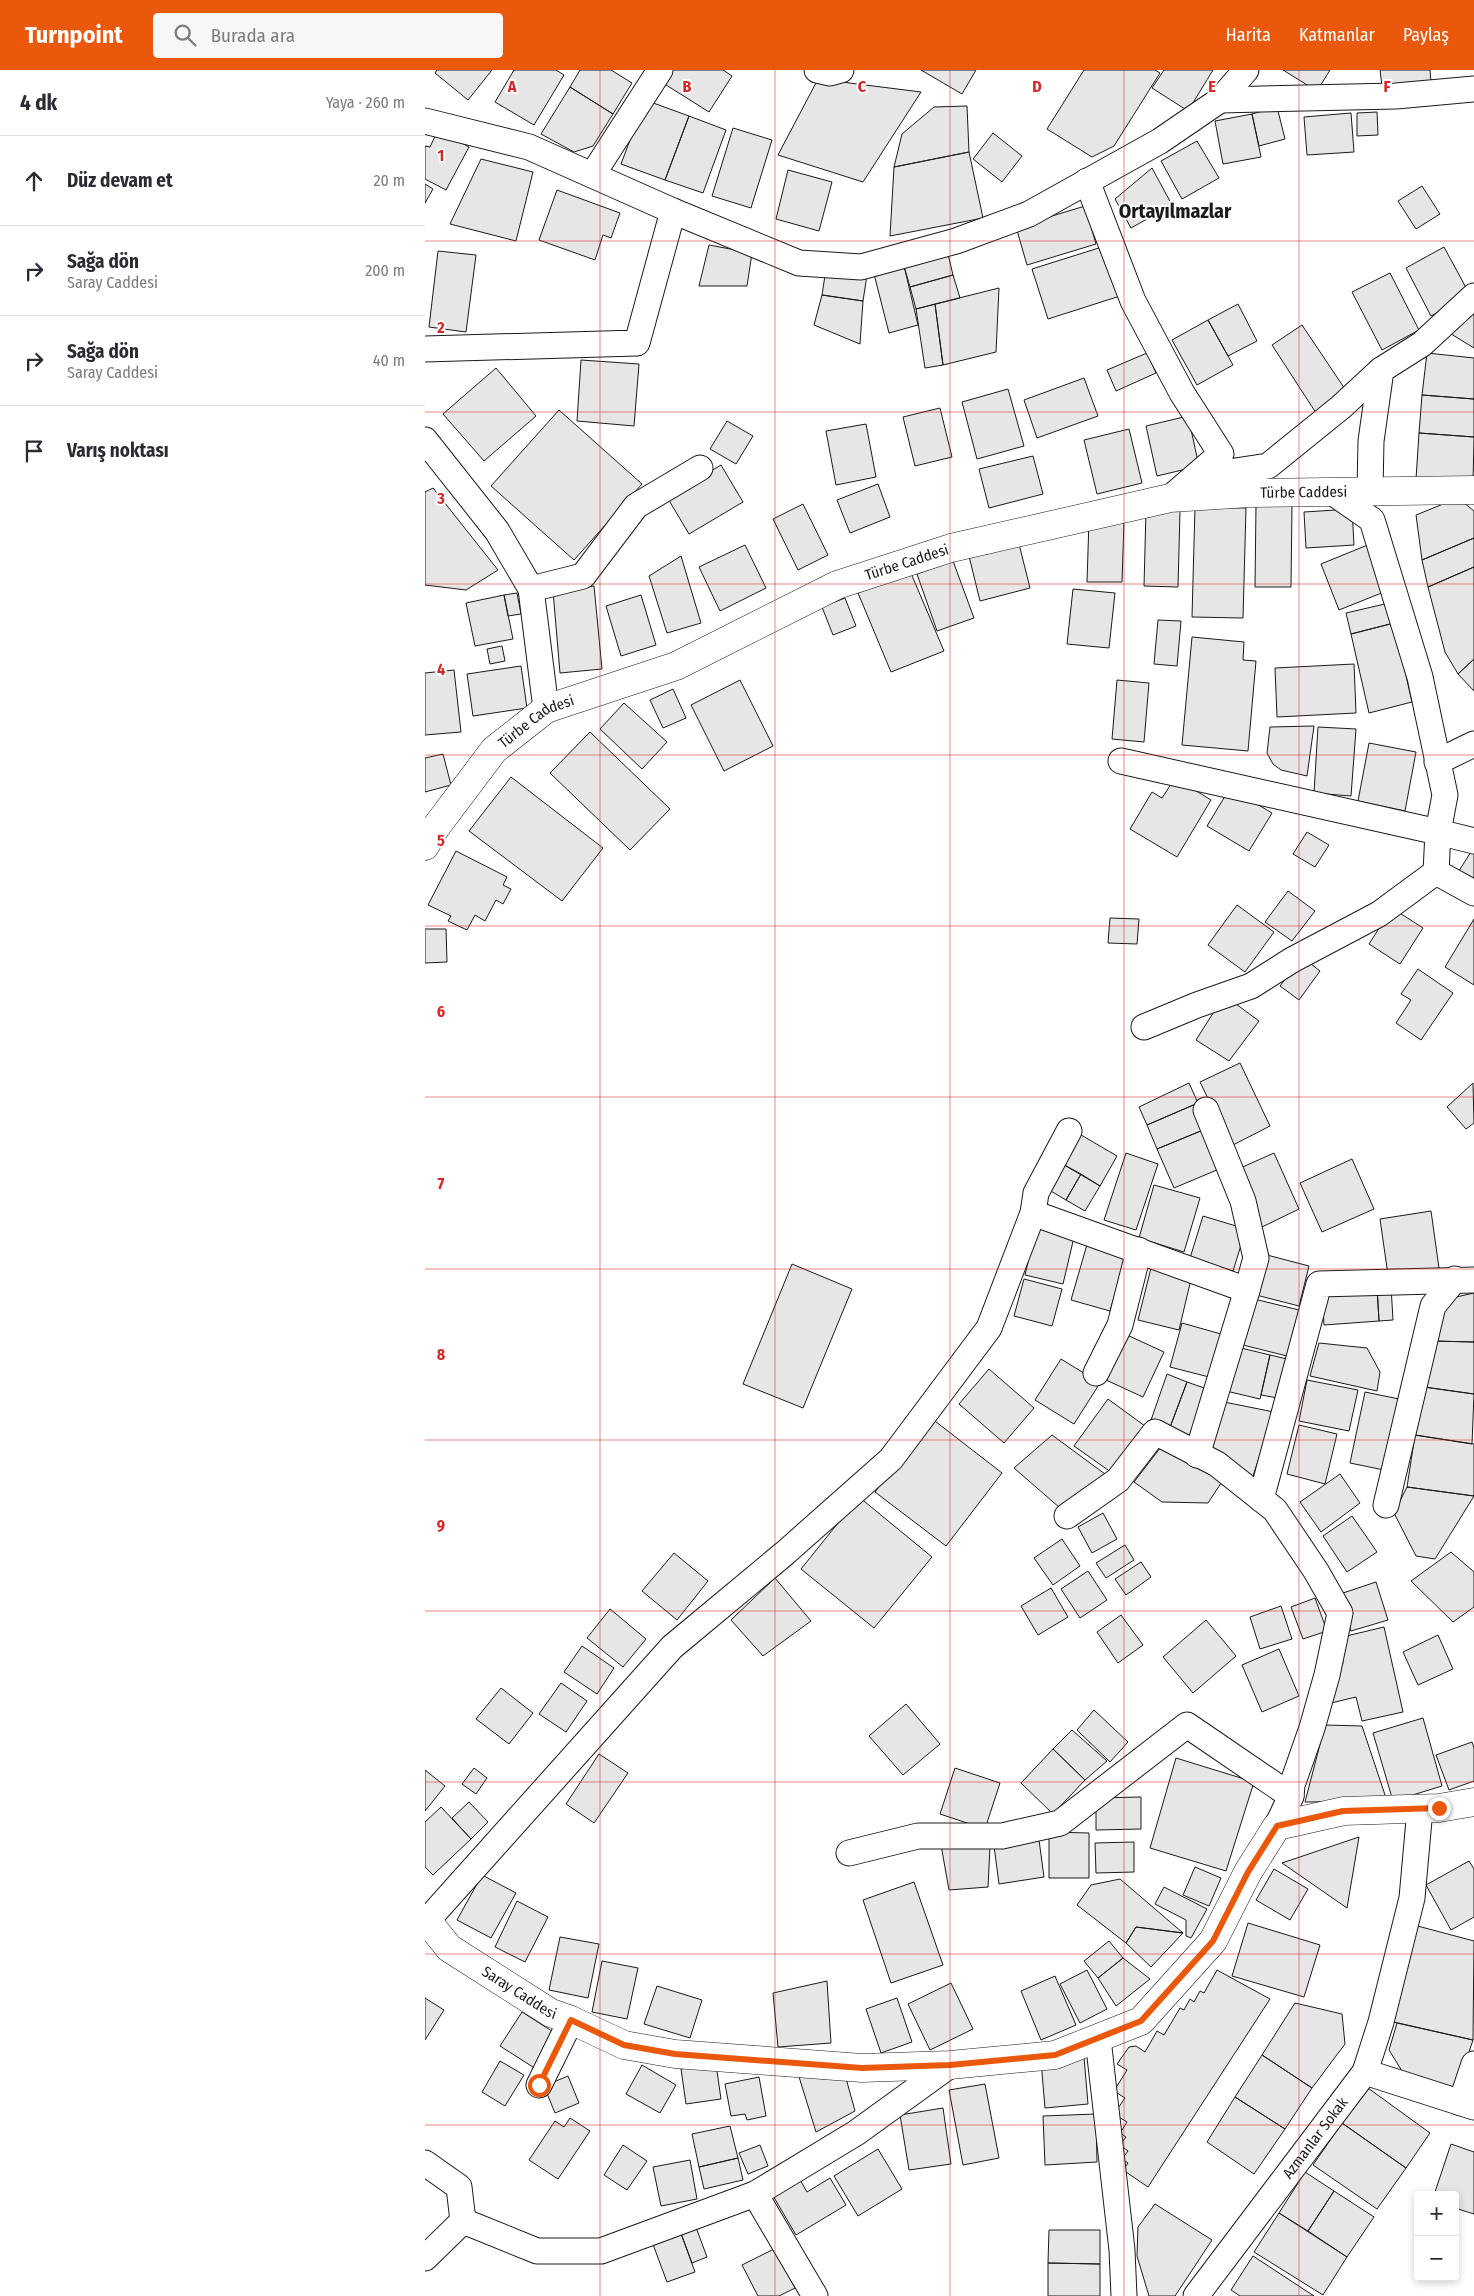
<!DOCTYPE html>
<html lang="tr">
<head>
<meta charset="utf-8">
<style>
	:root { --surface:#fff; --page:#f7f7f7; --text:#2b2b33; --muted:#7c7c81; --line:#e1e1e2; --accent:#ea580c }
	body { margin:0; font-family:"Fira Sans Condensed",sans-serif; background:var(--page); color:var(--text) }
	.controls { position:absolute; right:15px; bottom:15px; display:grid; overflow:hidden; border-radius:5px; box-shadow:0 2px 8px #0003 }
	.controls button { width:45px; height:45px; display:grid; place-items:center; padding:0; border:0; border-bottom:1px solid var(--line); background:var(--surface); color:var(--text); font:25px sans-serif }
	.stop { position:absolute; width:15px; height:15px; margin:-11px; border:4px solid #ea580c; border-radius:50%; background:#fff }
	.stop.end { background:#ea580c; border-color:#fff; box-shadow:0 1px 5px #0008 }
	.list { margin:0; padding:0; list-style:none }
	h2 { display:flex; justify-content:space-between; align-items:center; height:65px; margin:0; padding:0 20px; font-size:21px }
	h2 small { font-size:16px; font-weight:400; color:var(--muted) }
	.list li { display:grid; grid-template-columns:32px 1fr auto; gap:15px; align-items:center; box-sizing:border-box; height:90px; padding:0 20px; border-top:1px solid var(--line) }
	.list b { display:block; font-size:19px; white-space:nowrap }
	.list p { margin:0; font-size:16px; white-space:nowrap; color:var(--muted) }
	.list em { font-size:16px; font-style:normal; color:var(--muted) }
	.icon { flex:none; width:28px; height:28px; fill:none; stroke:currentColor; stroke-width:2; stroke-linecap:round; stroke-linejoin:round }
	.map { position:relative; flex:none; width:1049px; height:2226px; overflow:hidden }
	header { display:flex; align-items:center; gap:30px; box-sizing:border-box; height:70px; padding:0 25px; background:var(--accent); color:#fff }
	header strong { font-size:24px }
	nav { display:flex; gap:28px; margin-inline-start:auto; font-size:18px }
	.search { width:350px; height:45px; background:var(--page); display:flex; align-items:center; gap:12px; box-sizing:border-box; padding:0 18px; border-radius:5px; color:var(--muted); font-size:19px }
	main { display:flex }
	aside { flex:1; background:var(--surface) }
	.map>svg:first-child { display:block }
	.building { fill:#e6e6e6; stroke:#1a1a1a }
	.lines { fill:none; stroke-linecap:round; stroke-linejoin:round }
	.minor-casing { stroke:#1a1a1a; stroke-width:27 }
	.tertiary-casing { stroke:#1a1a1a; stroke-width:29 }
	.minor { stroke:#fff; stroke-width:25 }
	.tertiary { stroke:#fff; stroke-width:28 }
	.route { stroke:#ea580c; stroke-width:6 }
	.grid { fill:none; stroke:#d62828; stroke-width:1; stroke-opacity:0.55 }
	.labels { text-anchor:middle; stroke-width:4; stroke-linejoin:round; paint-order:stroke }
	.street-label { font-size:15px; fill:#1a1a1a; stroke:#fff }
	.district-label { font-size:20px; font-weight:bold; fill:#1a1a1a; stroke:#fff }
	.grid-label { font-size:16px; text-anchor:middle; font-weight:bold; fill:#d62828; stroke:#fff; stroke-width:4; stroke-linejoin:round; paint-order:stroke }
</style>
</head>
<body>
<header>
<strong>Turnpoint</strong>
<div class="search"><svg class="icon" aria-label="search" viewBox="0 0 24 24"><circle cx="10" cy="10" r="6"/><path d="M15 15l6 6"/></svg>Burada ara</div>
<nav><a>Harita</a><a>Katmanlar</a><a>Paylaş</a></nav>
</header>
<main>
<aside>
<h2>4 dk<small>Yaya · 260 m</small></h2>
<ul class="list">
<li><svg class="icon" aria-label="ahead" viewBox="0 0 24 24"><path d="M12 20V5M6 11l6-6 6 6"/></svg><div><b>Düz devam et</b></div><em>20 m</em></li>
<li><svg class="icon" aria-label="right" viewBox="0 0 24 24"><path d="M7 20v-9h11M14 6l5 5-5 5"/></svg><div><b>Sağa dön</b><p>Saray Caddesi</p></div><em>200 m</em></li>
<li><svg class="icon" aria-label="right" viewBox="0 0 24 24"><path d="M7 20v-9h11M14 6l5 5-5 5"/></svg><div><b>Sağa dön</b><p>Saray Caddesi</p></div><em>40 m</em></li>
<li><svg class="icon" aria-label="arrive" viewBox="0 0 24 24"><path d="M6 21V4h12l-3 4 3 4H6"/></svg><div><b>Varış noktası</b></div></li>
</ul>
</aside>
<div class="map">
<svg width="1049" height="2226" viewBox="0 0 1049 2226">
	<rect width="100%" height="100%" fill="#fff"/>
	<path class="building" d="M12,0H67L43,30L10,3Z
		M89,0H131L139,5L109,55L70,32Z
		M155,0H186L207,13L188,44L145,17Z
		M247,0H298L307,6L284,42L238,13Z
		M496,0H551L537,24Z
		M659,0H730L735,3L689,76L667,87L622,59Z
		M739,0H788L763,41L727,18Z
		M858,0H905L892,21Z
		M955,0H1005L1006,12L957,16Z
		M393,9L496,22L438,112L353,85Z
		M145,17L188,44L168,76L149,82L116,64Z
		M220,30L264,46L240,110L196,94Z
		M542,36L544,82L469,97L477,64L509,37Z
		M852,37L860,69L834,76L827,44Z
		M952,42L953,65L932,66V43Z
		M926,43L929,82L882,85L879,47Z
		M827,44L836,87L798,94L790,51Z
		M264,46L301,60L278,123L240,110Z
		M308,58L347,70L326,138L287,126Z
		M13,60L44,77L21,120L0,109V76L5,77Z
		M568,63L597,86L577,112L548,89Z
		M772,71L794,108L757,129L736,91Z
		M544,82L558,148L465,166L469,97Z
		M56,89L108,102L91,171L25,154Z
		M727,98L747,135L706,158L690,129Z
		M363,100L407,112L394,161L351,149Z
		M0,114L8,119L0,133Z
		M997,116L1015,144L991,159L973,131Z
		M132,120L195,143L186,168L178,165L170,190L114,170Z
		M660,136L671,174L602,195L591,157Z
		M284,175L327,183L322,216H274Z
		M680,176L695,226L623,249L607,199Z
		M1019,177L1045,225L1006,246L981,198Z
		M13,181L51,185L41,262L4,257Z
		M523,184L528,205L485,217L479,196Z
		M479,196L493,255L464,263L449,204Z
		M401,199L442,205L438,231L397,225Z
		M965,203L994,260L957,280L927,222Z
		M528,205L535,228L491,239L485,217Z
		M574,218L571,282L518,295L510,234Z
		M397,225L438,231L435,274L389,255Z
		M510,234L518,295L500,298L491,239Z
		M813,234L832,271L803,286L783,250Z
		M1049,240V278L1023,262Z
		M783,250L808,295L772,315L747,270Z
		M877,255L924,325L893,346L847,275Z
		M722,283L731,303L691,321L682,300Z
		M1002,283L1049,288V329L997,325Z
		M156,290L214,294L209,356L152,351Z
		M71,298L111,346L59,391L18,344Z
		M659,308L673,346L612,368L599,330Z
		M583,319L599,376L552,389L537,332Z
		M997,325L1049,329V367L994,363Z
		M515,338L527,387L490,396L478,347Z
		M134,340L217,414L149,490L66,416Z
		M763,346L774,396L732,406L721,356Z
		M302,351L328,366L311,394L285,379Z
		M441,354L451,407L411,415L401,361Z
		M704,359L717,413L672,424L659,370Z
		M994,363L1049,367L1048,413L991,409Z
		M608,386L618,424L564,438L554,399Z
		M296,395L318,432L264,464L242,427Z
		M453,414L465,447L425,463L412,430Z
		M8,418L73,500L41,520L0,515V422Z
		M1033,428L1049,441V468L997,490L991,445Z
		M378,434L403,485L373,500L348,449Z
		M831,435H867L866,517H830Z
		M770,437L821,438L818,548L767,547Z
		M927,439L929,475L881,478L879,442Z
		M721,441H755L753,517L719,516Z
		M664,450L699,451L697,512H662Z
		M1049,468V497L1003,517L997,490Z
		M593,470L605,518L555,531L543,482Z
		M945,474L964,520L914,540L896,494Z
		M320,475L341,518L295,541L274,497Z
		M256,486L276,553L242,563L224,506Z
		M528,491L549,548L512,561L492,504Z
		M1049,497V589L1033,604L1020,582L1003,517Z
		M485,501L519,581L466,602L433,523Z
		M169,516L177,599L135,603L128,521Z
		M648,519L690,523L684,578L642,574Z
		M92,523L96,544L83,546L79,525Z
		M79,525L88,569L50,576L41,533Z
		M216,525L231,575L196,586L181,536Z
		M420,528L431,556L408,565L397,537Z
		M964,533L969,553L926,564L921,543Z
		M733,550L756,551L752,596L729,594Z
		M969,553L987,632L944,643L926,564Z
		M767,567L819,572L818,590L831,591L823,681L757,675Z
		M77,576L80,591L65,594L62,579Z
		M1049,589V621L1033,604Z
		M929,594L931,643L852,647L850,598Z
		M96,596L102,638L48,646L42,604Z
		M29,600L36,662L0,665V603Z
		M315,610L348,676L299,701L266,635Z
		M692,610L724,613L719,672L687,669Z
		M248,619L261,648L238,658L225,630Z
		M199,633L242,672L217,699L175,659Z
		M889,656L882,706L856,700L848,694L842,683L845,657Z
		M893,657L931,659L926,726L889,723Z
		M165,662L245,739L205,780L125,703Z
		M944,673L991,682L980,741L933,731Z
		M18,684L26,715L0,722V688Z
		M86,707L178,778L137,831L44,761Z
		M750,708L786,730L752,787L705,759L727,722L737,728Z
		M805,718L847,743L824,781L782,756Z
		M882,762L904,775L890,797L868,784Z
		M1049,777V815L1032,804Z
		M31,781L82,807L78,815L86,819L78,834L71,830L60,851L50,845L42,860L23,851L26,846L3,835Z
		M863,821L890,841L867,871L840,852Z
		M812,835L849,862L820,902L783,875Z
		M967,838L998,858L975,894L944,874Z
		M685,848L714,849L712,874L683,873Z
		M1049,849V915L1020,897Z
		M0,859H21L22,892L0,893Z
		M877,887L895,901L874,930L855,916Z
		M993,899L1028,923L996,970L971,953L986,930L976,924Z
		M811,934L834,951L804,991L771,970L790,940Z
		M815,993L845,1056L806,1076L775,1012Z
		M764,1013L773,1033L722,1055L714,1037Z
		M1048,1013L1049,1053L1041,1059L1022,1037Z
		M773,1033L783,1058L732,1079L722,1055Z
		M783,1058L799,1097L749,1118L732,1079Z
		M651,1062L692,1086L675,1116L634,1092Z
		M701,1083L733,1094L711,1160L679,1150Z
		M849,1083L874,1139L837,1157L811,1100Z
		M927,1089L949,1139L897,1162L875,1113Z
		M634,1092L656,1104L641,1130L619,1117Z
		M656,1104L675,1116L660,1141L641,1130Z
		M729,1115L775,1128L759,1182L714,1168Z
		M1006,1141L1014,1198L963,1205L955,1149Z
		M778,1146L821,1159L808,1201L765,1188Z
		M612,1154L650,1163L638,1214L600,1205Z
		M663,1171L702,1182L685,1241L646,1230Z
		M842,1185L884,1196L874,1236L831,1225Z
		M367,1194L427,1219L378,1338L318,1314Z
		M727,1194L767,1205L754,1260L713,1250Z
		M599,1209L637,1219L627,1256L589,1246Z
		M966,1216L968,1250L954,1251L952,1217Z
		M952,1217L954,1251L899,1255L897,1220Z
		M1049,1223V1272L1008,1271L1018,1230Z
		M825,1228L874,1240L862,1286L814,1274Z
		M757,1253L796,1264L784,1307L745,1297Z
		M702,1265L739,1282L718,1327L681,1310Z
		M1008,1271L1049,1272V1324L999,1317Z
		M894,1273L942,1278L955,1302L952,1321L885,1306Z
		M812,1277L845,1285L835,1329L801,1321Z
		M845,1285L862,1289L853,1328L836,1325Z
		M636,1289L675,1313L649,1354L610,1330Z
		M564,1299L609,1338L579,1373L534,1334Z
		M742,1304L762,1312L744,1360L725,1353Z
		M882,1310L933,1320L924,1361L874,1351Z
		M762,1312L785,1320L768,1368L744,1360Z
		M999,1317L1049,1324L1047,1374L990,1365Z
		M940,1322L974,1329L959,1400L925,1393Z
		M683,1329L724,1359L690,1405L649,1376Z
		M799,1332L849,1342L827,1409L785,1375Z
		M506,1348L577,1403L521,1476L450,1422Z
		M874,1355L912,1364L900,1414L862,1404Z
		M627,1365L680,1404L635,1438L589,1398Z
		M990,1365L1049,1374V1426L982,1417Z
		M739,1373L800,1407L783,1433L737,1432L709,1412Z
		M915,1404L935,1433L896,1462L875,1432Z
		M982,1417L1049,1426L1010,1489L991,1486L969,1443Z
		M434,1427L507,1487L449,1558L376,1499Z
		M678,1443L692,1469L667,1483L653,1457Z
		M927,1446L952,1482L922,1502L898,1466Z
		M637,1469L655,1496L628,1515L609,1488Z
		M700,1475L709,1490L681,1508L671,1493Z
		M1026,1482L1049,1502V1537L1028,1552L986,1511Z
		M249,1483L283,1511L252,1550L217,1521Z
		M716,1492L726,1507L701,1525L690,1509Z
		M663,1501L682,1530L655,1548L636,1519Z
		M350,1508L386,1551L338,1586L306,1550Z
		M951,1512L963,1550L926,1561L915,1524Z
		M626,1518L643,1547L613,1565L596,1536Z
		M890,1528L902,1561L878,1569L866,1537Z
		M856,1536L867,1569L835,1579L825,1547Z
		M185,1539L221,1569L198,1597L162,1568Z
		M696,1545L718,1575L693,1593L672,1562Z
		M781,1550L811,1586L768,1623L738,1587Z
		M959,1557L978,1642L937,1651L931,1627L906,1633L903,1620L918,1593L913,1568Z
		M1013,1565L1028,1599L993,1615L978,1582Z
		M157,1576L189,1598L172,1624L139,1602Z
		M854,1579L874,1626L837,1642L817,1595Z
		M136,1613L162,1631L141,1662L114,1644Z
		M76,1618L108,1643L84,1674L51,1649Z
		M481,1634L515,1674L478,1705L444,1666Z
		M669,1640L703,1672L685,1692L652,1660Z
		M998,1648L1017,1716L968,1731L948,1663Z
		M900,1655L937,1656L962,1731L880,1732Z
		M647,1660L682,1691L660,1710L628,1679Z
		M1047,1672L1049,1678V1711L1024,1720L1011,1685Z
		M628,1679L660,1710L628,1744L596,1713Z
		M174,1684L203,1703L169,1753L141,1734Z
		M751,1688L829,1712L801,1801L725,1778Z
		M49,1698L62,1708L51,1724L37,1714Z
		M530,1698L575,1713L560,1759L515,1744Z
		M0,1700L20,1716L0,1741Z
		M716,1727V1759L671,1760V1728Z
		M44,1732L63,1752L46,1769L27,1748Z
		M16,1737L46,1769L8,1805L0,1797V1752Z
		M624,1762L664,1763V1808H624Z
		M934,1767L922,1838L857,1793Z
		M614,1770L619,1807L574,1814L569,1776Z
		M709,1772V1802L671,1803L670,1773Z
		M516,1775L565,1776L563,1817L524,1820Z
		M1044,1791L1049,1799V1847L1026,1860L1001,1815Z
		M770,1797L796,1808L784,1836L758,1825Z
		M849,1799L883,1819L865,1850L831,1830Z
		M57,1805L91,1823L66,1868L32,1850Z
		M695,1809L758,1863L711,1857L701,1873L652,1835L666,1815Z
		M489,1812L518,1895L466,1913L438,1830Z
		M739,1817L782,1839L766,1868L761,1866V1850L730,1834Z
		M92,1831L123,1847L100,1892L70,1877Z
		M823,1853L895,1875L879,1927L807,1906Z
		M985,1854L1049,1871L1048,1970L960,1950Z
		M711,1857L758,1863L726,1897L701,1873Z
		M135,1867L174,1874L163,1928L124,1920Z
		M684,1871L698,1888L673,1908L659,1891Z
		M698,1888L725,1909L691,1936L673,1908Z
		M177,1891L213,1898L202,1949L167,1942Z
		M662,1900L682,1939L655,1953L635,1914Z
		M792,1900L845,1929L723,2117L698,2100L703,2093L697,2089L703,2081L695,2075L701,2067L695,2063L702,2052L689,2044L700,2028L689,2021L702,2000L692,1994L704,1977L711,1976L720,1982L732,1961L739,1965L755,1938L759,1940L765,1929L769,1932L775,1921L779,1923Z
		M630,1906L651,1955L616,1970L596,1921Z
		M402,1911L406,1973L353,1977L348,1923Z
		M526,1913L548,1959L505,1980L483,1934Z
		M232,1916L277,1930L265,1968L219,1954Z
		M0,1928L19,1940L0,1970Z
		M472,1928L487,1972L456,1983L441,1939Z
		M870,1933L917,1944L920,1974L887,2018L837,1985Z
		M97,1942L133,1965L111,1999L75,1976Z
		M972,1953L1048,1970L1029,2026L977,2001L964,1980Z
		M837,1985L887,2018L860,2059L810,2027Z
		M659,1987L663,2034L620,2038L616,1991Z
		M75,1991L99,2005L80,2036L57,2022Z
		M291,1994L296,2029L261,2034L256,1999Z
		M217,1995L251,2015L235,2043L201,2024Z
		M371,1997L419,2001L430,2041L391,2062Z
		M143,2006L154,2033L130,2043L119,2016Z
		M334,2007L341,2046L322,2050L320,2044L306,2046L300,2014Z
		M560,2014L574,2088L538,2095L524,2020Z
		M943,2018L1005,2063L981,2098L917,2053Z
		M810,2027L860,2059L829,2104L782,2072Z
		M518,2038L526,2094L484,2100L475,2045Z
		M671,2044L672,2092L620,2095L618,2046Z
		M145,2048L165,2061L133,2109L104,2090L130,2051L139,2057Z
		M917,2053L981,2098L952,2139L888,2095Z
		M305,2056L313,2088L274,2097L267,2064Z
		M1026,2074L1049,2082V2144L1030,2138V2125H1009Z
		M198,2075L222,2091L202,2120L179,2105Z
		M335,2075L343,2096L323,2104L314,2083Z
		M453,2079L477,2119L433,2146L409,2106Z
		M313,2088L318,2110L279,2119L274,2097Z
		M265,2090L272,2129L236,2136L228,2097Z
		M880,2102L909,2121L883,2161L854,2143Z
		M374,2108L382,2122L405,2108L421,2135L371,2165L347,2124Z
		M909,2121L949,2147L922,2187L883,2161Z
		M730,2134L787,2170L750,2226H724L712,2186L713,2157Z
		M854,2143L922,2187L898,2225L829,2182Z
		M269,2152L282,2187L267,2193L254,2158Z
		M254,2158L270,2202L242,2212L226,2169Z
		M624,2160H675V2194L623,2193Z
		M349,2179L370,2218L354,2226H333L317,2195Z
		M828,2186L889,2226H815L806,2220Z
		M623,2193L675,2194V2226H623Z"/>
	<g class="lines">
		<g class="minor-casing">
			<g id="minor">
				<path d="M392,0L405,3L416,0"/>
				<path d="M795,30L971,26L1049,19"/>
				<path d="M0,51L104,77L248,141L374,193L436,197L531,171L604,144L735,71L795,30L821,0"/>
				<path d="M168,104L235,0"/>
				<path d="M662,111L708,231L757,323L796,384L745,428"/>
				<path d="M0,279L212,273L248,141"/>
				<path d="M0,370L72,461L106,519L121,639"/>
				<path d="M771,412L784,405L843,396L916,337L956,300"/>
				<path d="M945,421L946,371L956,300L997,274L1049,226"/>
				<path d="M106,519L158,506L211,436L275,398"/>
				<path d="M696,691L1013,762L1020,725L995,607L947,450L907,422"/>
				<path d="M1012,692L1049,674"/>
				<path d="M1011,802L1013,762L1049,771"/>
				<path d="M1011,802L1049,823"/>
				<path d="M719,957L772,935L826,916L867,890L954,844L1011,802"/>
				<path d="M781,1040L818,1131L831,1188L822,1220"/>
				<path d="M608,1143L822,1220L772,1385"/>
				<path d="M671,1303L695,1255L714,1180"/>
				<path d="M836,1429L894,1214L1049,1210"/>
				<path d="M961,1435L1008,1236L1030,1209"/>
				<path d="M642,1446L693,1410L730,1362L792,1394L850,1440L891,1501L915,1543L902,1605L887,1658L867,1715L866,1726L852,1756"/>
				<path d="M424,1783L493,1766H577L635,1753L762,1655L866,1726"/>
				<path d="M0,1853L247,1577L360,1483L466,1389L564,1258L608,1143L611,1123L644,1061"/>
				<path d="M673,1969L697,2180L699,2226"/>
				<path d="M940,2002L956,1952L987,1828L995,1739"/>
				<path d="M114,2015L146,1950"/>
				<path d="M1036,2033L1049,1994"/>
				<path d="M0,2093L34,2117L38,2151"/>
				<path d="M330,2124L390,2226"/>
				<path d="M0,2188L38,2151L112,2181H176L330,2124L431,2063L525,1995"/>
				<path id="s1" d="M771,2226L940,2002L1049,2037"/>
			</g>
		</g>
		<g class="tertiary-casing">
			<g id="tertiary">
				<path id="s2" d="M0,776L11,757L69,680L121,639L251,596L412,515L526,478L745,428L825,423L1049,420"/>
				<path id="s3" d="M0,1848L24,1878L126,1943L146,1950L199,1975L250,1984L437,1998L525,1995L630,1985L716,1951L788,1871L823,1802L852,1756L919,1741L1014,1738L1049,1732"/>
			</g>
		</g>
		<use href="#minor" class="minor"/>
		<use href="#tertiary" class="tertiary"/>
	</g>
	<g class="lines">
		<path class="route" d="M114,2015L146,1950L199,1975L250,1984L437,1998L525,1995L630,1985L716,1951L788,1871L823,1802L852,1756L918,1741L1014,1738"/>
	</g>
	<path class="grid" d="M175,0V2226M350,0V2226M525,0V2226M699,0V2226M874,0V2226M0,171H1049M0,342H1049M0,514H1049M0,685H1049M0,856H1049M0,1027H1049M0,1199H1049M0,1370H1049M0,1541H1049M0,1712H1049M0,1884H1049M0,2055H1049"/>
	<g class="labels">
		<g class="street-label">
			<text dy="5" stroke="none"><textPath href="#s2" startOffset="980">Türbe Caddesi</textPath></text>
			<text dy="5" stroke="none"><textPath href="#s2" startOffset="575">Türbe Caddesi</textPath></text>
			<text dy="5" stroke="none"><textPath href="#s2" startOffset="170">Türbe Caddesi</textPath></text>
			<text dy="5" stroke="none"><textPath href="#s3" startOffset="122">Saray Caddesi</textPath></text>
			<text dy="5" stroke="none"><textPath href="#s1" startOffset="198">Azmanlar Sokak</textPath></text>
		</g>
		<g class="district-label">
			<text x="750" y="148">Ortayılmazlar</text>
		</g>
	</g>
	<g class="grid-label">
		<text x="87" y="22">A</text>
		<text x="262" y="22">B</text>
		<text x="437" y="22">C</text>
		<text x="612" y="22">D</text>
		<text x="787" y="22">E</text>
		<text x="962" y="22">F</text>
		<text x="16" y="91">1</text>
		<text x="16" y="263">2</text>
		<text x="16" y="434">3</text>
		<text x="16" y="605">4</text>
		<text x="16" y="776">5</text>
		<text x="16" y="947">6</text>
		<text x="16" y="1119">7</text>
		<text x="16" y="1290">8</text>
		<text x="16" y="1461">9</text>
	</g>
</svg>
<div class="controls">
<button>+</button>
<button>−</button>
</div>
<div class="stop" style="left:114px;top:2015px"></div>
<div class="stop end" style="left:1014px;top:1738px"></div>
</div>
</main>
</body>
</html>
